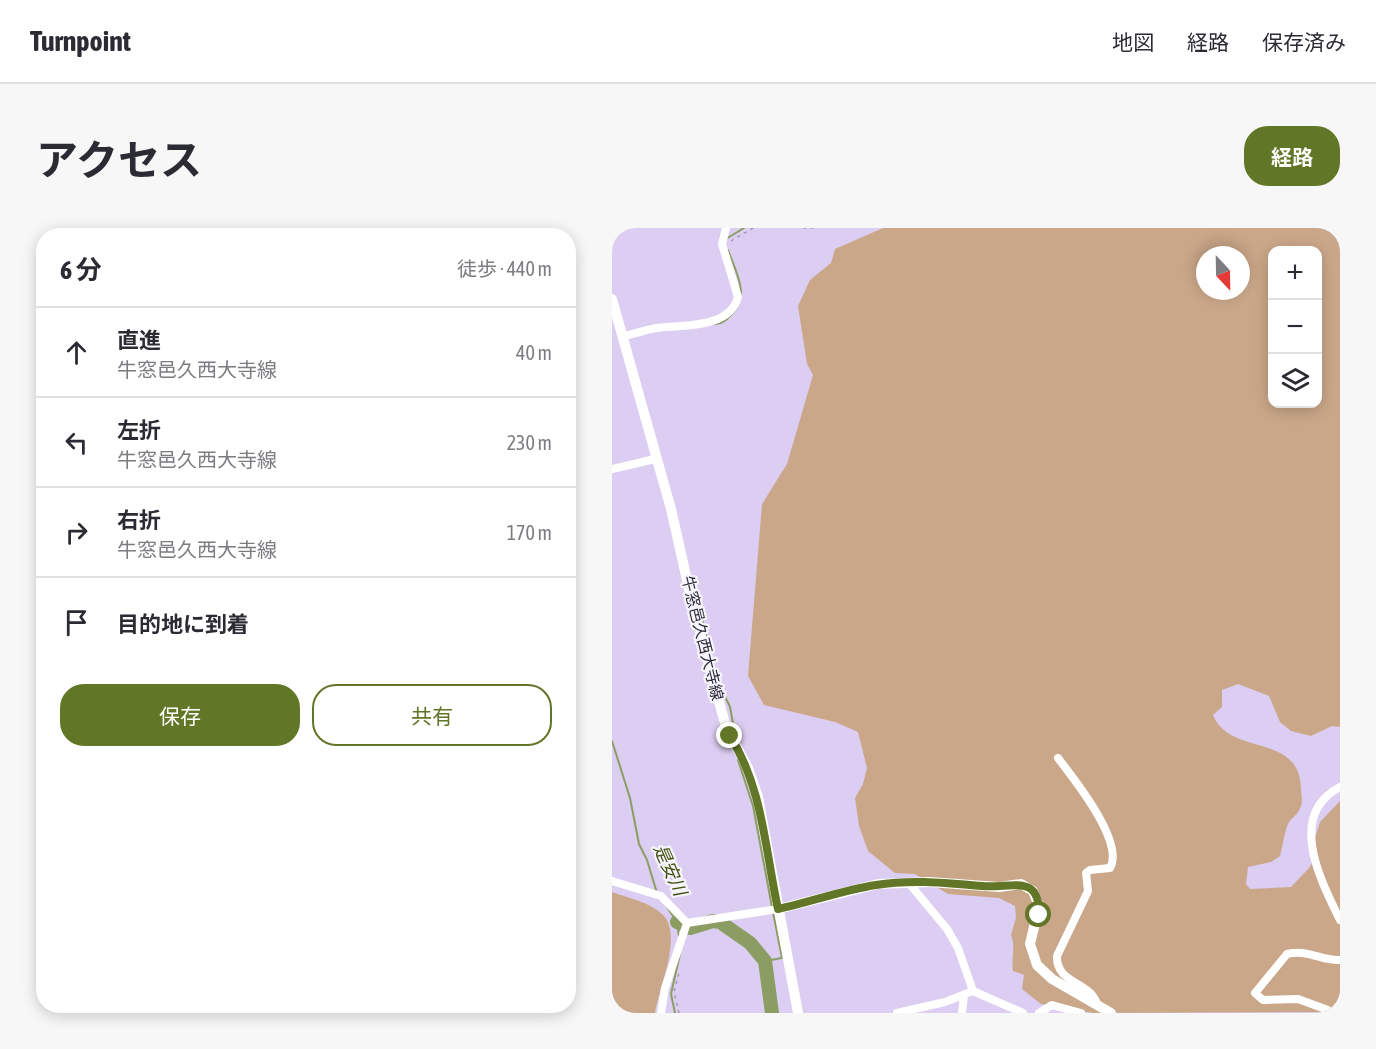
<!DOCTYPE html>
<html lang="ja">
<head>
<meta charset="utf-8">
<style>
	:root { --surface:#fff; --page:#f7f7f7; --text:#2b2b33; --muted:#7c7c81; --line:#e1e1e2; --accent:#617626 }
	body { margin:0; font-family:"Asap Condensed","Noto Sans JP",sans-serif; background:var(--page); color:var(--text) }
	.controls { position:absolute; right:18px; top:18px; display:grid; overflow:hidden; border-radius:12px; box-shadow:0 3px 15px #0003 }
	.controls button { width:54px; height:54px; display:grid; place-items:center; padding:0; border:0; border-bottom:2px solid var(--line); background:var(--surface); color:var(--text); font:30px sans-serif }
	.compass { position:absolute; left:584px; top:18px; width:54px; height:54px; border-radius:50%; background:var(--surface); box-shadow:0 3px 15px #0003; rotate:158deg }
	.stop { position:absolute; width:18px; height:18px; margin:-14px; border:4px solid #617626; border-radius:50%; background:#fff }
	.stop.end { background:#617626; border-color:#fff; box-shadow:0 2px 6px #0008 }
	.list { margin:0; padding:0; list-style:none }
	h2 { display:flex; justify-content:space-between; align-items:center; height:78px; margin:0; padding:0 24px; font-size:26px }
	h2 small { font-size:20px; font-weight:400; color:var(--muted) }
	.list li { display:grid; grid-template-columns:39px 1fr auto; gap:18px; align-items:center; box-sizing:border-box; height:90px; padding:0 24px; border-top:2px solid var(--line) }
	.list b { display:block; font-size:22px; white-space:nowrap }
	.list p { margin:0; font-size:20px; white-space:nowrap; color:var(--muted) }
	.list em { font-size:20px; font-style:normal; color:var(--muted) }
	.actions { display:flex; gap:12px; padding:18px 24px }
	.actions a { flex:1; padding:14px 0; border:2px solid var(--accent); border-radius:24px; text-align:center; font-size:21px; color:var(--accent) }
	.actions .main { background:var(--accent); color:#fff }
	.icon { flex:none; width:33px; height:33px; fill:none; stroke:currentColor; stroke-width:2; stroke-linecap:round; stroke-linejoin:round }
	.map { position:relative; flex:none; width:728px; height:785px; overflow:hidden; border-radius:24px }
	header { display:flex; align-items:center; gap:36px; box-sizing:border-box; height:84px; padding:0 30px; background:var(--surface); border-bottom:2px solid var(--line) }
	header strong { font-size:28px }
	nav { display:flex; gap:33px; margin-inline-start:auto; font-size:21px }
	.intro { display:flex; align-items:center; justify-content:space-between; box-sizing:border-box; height:144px; padding:0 36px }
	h1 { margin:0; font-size:42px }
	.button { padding:15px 27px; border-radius:24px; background:var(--accent); color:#fff; font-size:21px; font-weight:700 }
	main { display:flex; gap:36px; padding:0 36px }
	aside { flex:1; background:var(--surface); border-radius:24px; box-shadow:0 3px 15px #0003 }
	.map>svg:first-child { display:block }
	.green { fill:#caa789; fill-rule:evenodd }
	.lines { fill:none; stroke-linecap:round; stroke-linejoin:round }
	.stream { stroke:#8b9d63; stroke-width:2 }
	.river { stroke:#8b9d63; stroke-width:14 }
	.path { stroke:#a297b3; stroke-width:1.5; stroke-dasharray:3 4.5; stroke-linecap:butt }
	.minor { stroke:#fff; stroke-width:8 }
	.major { stroke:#fff; stroke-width:10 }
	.route { stroke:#617626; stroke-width:8 }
	.labels { text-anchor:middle; stroke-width:4.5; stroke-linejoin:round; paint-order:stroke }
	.street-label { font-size:16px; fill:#2e2937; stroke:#f7f5fc }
	.water-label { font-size:18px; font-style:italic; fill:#3f4f0d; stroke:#f7f5fc }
</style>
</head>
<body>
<header>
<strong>Turnpoint</strong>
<nav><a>地図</a><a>経路</a><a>保存済み</a></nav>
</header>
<div class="intro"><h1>アクセス</h1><a class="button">経路</a></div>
<main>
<aside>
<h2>6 分<small>徒歩 · 440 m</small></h2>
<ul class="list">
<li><svg class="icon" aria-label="ahead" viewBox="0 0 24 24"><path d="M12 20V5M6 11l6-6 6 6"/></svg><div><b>直進</b><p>牛窓邑久西大寺線</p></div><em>40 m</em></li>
<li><svg class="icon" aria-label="left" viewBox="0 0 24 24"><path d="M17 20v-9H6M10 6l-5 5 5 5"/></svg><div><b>左折</b><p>牛窓邑久西大寺線</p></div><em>230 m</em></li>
<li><svg class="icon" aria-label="right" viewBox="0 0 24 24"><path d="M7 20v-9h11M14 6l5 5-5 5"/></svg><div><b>右折</b><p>牛窓邑久西大寺線</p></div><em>170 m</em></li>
<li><svg class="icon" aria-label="arrive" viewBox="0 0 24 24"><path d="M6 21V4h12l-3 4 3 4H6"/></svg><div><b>目的地に到着</b></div></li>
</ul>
<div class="actions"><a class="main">保存</a><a>共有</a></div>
</aside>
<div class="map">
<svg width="728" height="785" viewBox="0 0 728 785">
	<rect width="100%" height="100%" fill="#dccef2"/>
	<path class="green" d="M271,0H728V499L720,498L699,508L679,503L668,494L657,468L626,456L610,462V479L601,487C618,529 687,504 689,560C689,565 691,573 689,578C687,586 679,590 676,596C672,605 671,618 668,628L659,634L636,639L634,656L638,661L679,659L697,640L705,626L703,610L708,594L728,573V784L481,785L429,776L410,761L412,747L401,743C399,730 404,719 399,707L404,690L403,678L387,670L336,666L303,646L283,645L256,623L247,598L243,570L251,556L255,540L246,504L223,494L152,477L136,448L150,276L175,236L201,147L195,136L186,78L198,52L219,35L223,21ZM660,22H706V176H660ZM593,27H629V63H593Z
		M0,664C16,670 38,674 51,687C71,706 47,760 43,785H0Z"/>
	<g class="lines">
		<path class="stream" d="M114,11L132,0
			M103,96C110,96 115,92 119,87C139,68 124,45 116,22
			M80,350L95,411
			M109,460L118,479L123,506
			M0,513L18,570L27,616L35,632L45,665
			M126,532L141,578L160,679
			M55,679L65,694L67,709
			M153,733L170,730L161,684
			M63,785L59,766L68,726"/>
		<path class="river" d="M65,694L78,700L101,693L108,694L138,715L153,733L160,785"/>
		<path class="path" d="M191,0H201
			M119,13L141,0
			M67,785L62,764L67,745"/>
		<path class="minor" d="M12,108C22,106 33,102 44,100C69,97 118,101 126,69L110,16L114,0
			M0,241L43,231
			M446,530C462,551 513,614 498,640L478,642L474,645L476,663L445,728C444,756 478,753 485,776
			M728,559C674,587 709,653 728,692
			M0,653L49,668L75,695L166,681
			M361,763L411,785
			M49,785L53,760L75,695
			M285,785L333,774L361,763L346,720L335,701L296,654
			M350,785L352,767
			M427,785L440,777L469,785
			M716,785V782L686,771L651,772L643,765L675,726C698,721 708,733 728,732"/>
		<path class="major" d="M0,71L59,281L81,379L114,499L136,540L146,569L186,785
			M166,681L266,656L317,654L387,659L409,656L421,663L427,678L418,716L425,737L440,751L499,785"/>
	</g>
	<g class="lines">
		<path class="route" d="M118,508C151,560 153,622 166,681C199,674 231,662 264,657C300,651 335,655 370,658C398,661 428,644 427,687"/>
	</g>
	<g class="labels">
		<g class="street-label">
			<text transform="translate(91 410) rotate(76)" y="6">牛窓邑久西大寺線</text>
		</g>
		<g class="water-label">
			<text transform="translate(58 642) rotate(66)" y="6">是安川</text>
		</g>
	</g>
</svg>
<div class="controls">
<button>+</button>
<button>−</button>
<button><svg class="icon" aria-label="layers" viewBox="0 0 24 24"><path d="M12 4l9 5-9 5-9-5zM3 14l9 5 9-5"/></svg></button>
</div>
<svg class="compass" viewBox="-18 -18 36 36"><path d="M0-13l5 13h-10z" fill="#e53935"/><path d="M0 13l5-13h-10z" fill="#7c7c81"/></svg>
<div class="stop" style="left:427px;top:687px"></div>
<div class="stop end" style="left:118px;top:508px"></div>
</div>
</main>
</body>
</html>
